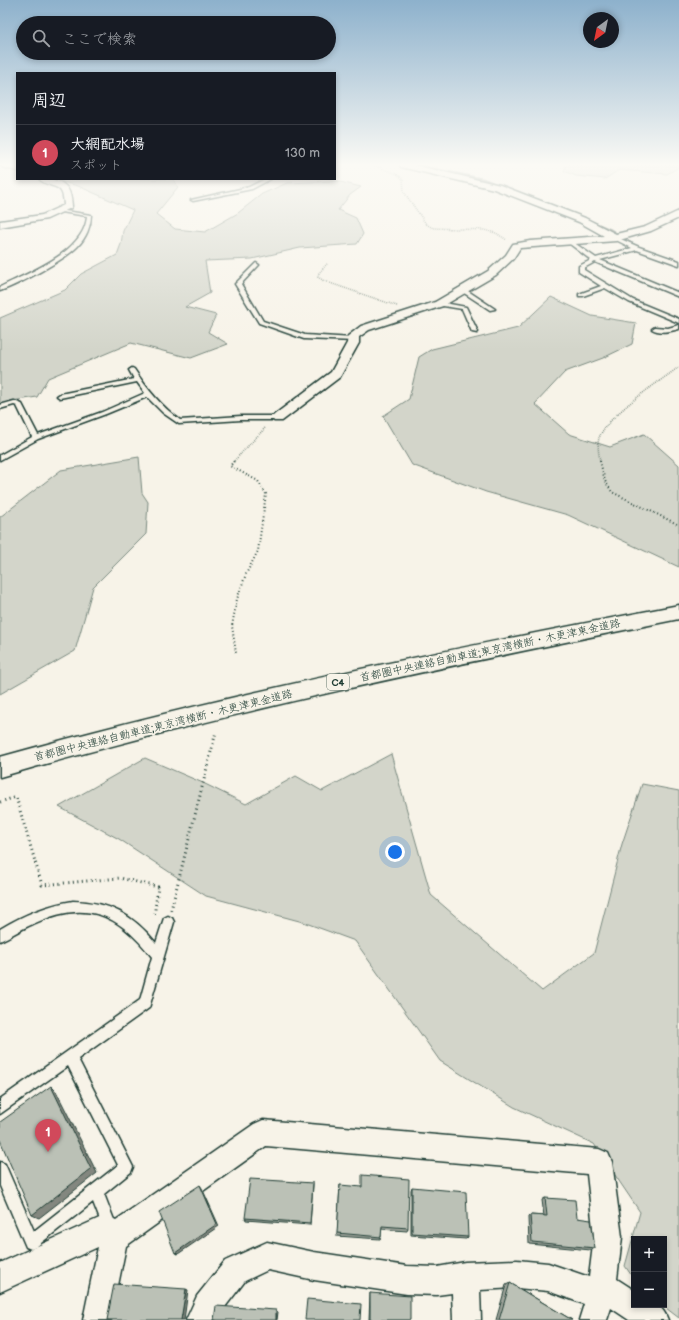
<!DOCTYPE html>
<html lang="ja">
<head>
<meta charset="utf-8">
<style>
	:root { --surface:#171b24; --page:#242831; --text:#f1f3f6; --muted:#9ea1a6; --line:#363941; --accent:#d1495b }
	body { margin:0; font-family:"Balsamiq Sans","Klee One",sans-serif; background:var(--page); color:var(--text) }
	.controls { position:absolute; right:12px; bottom:12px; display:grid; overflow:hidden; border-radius:0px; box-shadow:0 2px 6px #0003 }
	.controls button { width:36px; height:36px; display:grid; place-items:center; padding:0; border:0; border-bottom:1px solid var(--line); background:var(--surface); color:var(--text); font:20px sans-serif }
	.compass { position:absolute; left:583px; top:12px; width:36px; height:36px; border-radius:50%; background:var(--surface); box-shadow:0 2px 6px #0003; rotate:213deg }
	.you { position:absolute; left:395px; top:852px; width:14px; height:14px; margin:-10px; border:3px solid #fff; border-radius:50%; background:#1a73e8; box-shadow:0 0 0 6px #1a73e833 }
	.badge { display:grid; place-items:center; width:26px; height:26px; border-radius:50%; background:var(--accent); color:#fff; font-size:13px; font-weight:700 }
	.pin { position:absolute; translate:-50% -33px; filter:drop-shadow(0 1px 2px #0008) }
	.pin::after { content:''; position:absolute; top:21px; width:14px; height:12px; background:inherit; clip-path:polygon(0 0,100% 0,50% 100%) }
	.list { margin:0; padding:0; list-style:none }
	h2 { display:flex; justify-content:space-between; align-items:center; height:52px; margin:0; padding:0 16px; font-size:17px }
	h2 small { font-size:13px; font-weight:400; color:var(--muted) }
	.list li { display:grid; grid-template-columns:26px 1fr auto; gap:12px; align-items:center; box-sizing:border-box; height:56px; padding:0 16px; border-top:1px solid var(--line) }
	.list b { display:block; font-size:15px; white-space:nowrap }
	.list p { margin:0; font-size:13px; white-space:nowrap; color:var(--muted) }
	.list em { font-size:13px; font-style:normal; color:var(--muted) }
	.icon { flex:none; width:22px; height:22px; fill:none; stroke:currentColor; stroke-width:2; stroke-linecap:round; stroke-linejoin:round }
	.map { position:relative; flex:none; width:679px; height:1320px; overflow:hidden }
	.search { position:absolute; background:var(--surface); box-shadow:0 2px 6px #0003; left:16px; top:16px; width:320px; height:44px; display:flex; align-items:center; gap:10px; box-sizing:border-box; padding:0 14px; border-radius:22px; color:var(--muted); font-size:15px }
	.panel { position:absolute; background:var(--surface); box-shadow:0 2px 6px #0003; left:16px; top:72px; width:320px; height:108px; border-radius:0px }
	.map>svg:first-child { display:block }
	.green { fill:#d3d5ca; stroke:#79897f }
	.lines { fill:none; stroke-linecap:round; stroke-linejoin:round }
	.stream { stroke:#6f8077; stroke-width:2.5 }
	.lane-casing { stroke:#1f3d34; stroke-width:3 }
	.street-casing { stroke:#1f3d34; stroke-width:3 }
	.highway-casing { stroke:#1f3d34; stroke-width:3 }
	.path-far2 { stroke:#1f3d34; stroke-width:1.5; stroke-dasharray:0.5 1.5; stroke-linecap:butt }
	.path-far1 { stroke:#1f3d34; stroke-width:2; stroke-dasharray:1 2.5; stroke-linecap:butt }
	.path { stroke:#1f3d34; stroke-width:3; stroke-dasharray:1 3.5; stroke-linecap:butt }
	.lane { fill:#f7f3e8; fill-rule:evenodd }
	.street { fill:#f7f3e8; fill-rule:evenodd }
	.highway { fill:#f7f3e8; fill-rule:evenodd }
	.wall { fill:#a1a69d; stroke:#1f3d34 }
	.shaded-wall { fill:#83877f; stroke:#1f3d34 }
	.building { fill:#bbc1b6; stroke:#1f3d34 }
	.labels { text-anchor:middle; stroke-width:3.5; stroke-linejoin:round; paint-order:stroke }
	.shield { fill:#f7f3e8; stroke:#60746a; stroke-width:1 }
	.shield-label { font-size:10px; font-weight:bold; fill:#1f3d34 }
	.street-label { font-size:11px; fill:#1f3d34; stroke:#f7f3e8 }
</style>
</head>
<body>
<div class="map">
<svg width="679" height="1320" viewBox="0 0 679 1320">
	<rect width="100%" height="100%" fill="#f7f3e8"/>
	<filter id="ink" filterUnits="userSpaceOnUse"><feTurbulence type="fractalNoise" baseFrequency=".025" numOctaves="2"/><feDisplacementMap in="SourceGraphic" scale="8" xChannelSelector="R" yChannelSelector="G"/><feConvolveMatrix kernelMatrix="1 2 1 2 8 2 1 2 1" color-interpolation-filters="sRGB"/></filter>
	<g filter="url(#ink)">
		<path class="green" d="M566,165H679V167L667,174L619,170L605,179L576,176L564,171Z
			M52,179H173L178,187L156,214L175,229L205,232L238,213L262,194L287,183L336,181L361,187L350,195L338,210L356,218L363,234L357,244L300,248L252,259L205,261L210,293L185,307L216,315L208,332L228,344L191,358L131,343L48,378L37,397L0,403V318L65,290L81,274L117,255L121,244L123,231L133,210L78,186Z
			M551,297L592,316L636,323L632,344L603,358L565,372L535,404L569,434L610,447L644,434L679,465V567L568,515L486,492L412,465L383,416L409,399L419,357L432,349L518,328Z
			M139,457L142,493L148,502L146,534L93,587L75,651L0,694V517L61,470Z
			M391,754L431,895L542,991L594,953L622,844L642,784L679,791V1318L662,1305H664V1239H634V1279L625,1266L640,1212L594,1144L514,1107L440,1061L355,941L303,922L206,896L119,839L59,807L145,758L203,783L246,804L296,776L322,791Z"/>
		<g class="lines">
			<path class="stream" d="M416,165L483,179L501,186
				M588,220L611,230L632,244"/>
			<g class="lane-casing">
				<path id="lane" d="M265,179H271L252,189L193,201L191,200L249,187Z
					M59,210L91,215C91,226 86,238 78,246C66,259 18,285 0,291V287C28,273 85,252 87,216L61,212H59Z
					M616,237L639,247L679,261V265L637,250L600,260L679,293V297L595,262L584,268V270L633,300L679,319V323L629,302L605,288L583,296H579V294L601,286L579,272V266L591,260L566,241L570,240L596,258L632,248L614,239V238Z
					M256,263L259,265L258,266L241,284L263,321L305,335L353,338L356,340L355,341L304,339L259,323L235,284Z
					M463,288L465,289L495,309L490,310L461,291V289Z
					M439,302L466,307L478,332L477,333L472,332L462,309L437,305L436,304Z
					M679,325V329C671,331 660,334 652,329L655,327L668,328Z
					M132,368L134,369C147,389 161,406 180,420L241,416H278L281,418L278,420H241L179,424L163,413L147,397L106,414L38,439L0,460V455L32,437L17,406L14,405L0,409V405L14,401L22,404L38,435L102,412L145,393L137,382L60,398L57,396L60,394L134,379L129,370Z
					M73,901C110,902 133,915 156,943L164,918L168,916L172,918L174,922L149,1008L78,1059L133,1167L131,1172L104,1194L116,1225L114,1230L109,1232L104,1230L93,1202L36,1247L31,1249L26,1247L0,1186V1162L5,1164L34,1231L118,1165L68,1066L0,1114V1099L140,1000L152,957C118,913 85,899 33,924C21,929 11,936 0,941V929C23,915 47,905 73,901Z"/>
			</g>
			<g class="street-casing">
				<path id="street" d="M1,165L17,166V171L2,167Z
					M400,165H414L500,185L585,218L616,234L645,227L679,211V218L651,231L616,241L520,248L513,259L496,275L443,306L369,330L359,337V343L340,377L282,421H274L272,418L274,415L331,372L347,343L348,336L361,326L435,302L488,271L506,255L513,244L530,241L604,236L579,222L494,189L401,167Z
					M39,179C60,179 71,183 72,206L71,208L47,219L0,227V221L42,215L64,205C63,180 52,191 39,179Z
					M263,1120L599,1149L608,1153L612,1162L622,1237L617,1279L634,1290V1305C652,1305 661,1301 668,1320H629L611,1308L607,1320H579L584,1304L548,1291L517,1288L480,1290L481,1320H453L452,1293L437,1295L407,1294L314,1280L268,1270L245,1281L215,1320H186L197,1296L225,1261L267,1242L314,1252L407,1266L437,1267L465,1262L517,1260L548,1263L589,1277L594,1237L587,1174L266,1146L126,1246L111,1320H83L98,1247L0,1292V1263L106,1215L116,1220L254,1124Z"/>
			</g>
			<g class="highway-casing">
				<path id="highway" d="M679,605V619C451,665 224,712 0,777V757C224,694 451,649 679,605Z"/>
			</g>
			<path class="path-far2" d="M373,165L397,174L403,179L404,192L426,224L433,228L484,230L496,233L507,240
				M327,264L319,273L318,277L324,281L397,306
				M233,462L265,428
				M600,462C599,454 597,446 599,438C607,415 659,382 679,367"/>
			<path class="path-far1" d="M234,461L230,466L258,481L266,494L258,551L246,574L237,599L232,626L236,653
				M600,461L605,481L612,492L679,525"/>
			<path class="path" d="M0,802L16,797L42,885L120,878L158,887L154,917
				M171,910L216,732"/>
			<use href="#lane" class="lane"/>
			<use href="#street" class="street"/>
			<use href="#highway" class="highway"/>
		</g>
		<path class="wall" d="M313,1183V1186L310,1225L246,1220L245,1218Z
			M340,1185L408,1228L407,1231L381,1229V1237L380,1239L337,1236Z
			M412,1187L468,1237L466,1239L411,1235V1190Z
			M545,1198L577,1218L595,1248L591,1250L529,1244L528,1217L530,1215L544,1216L542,1200Z
			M510,1283L572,1320H496L506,1285Z
			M370,1293L410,1320H369L370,1294Z"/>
		<path class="shaded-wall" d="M51,1086L56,1091L97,1173L39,1218L32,1215Z
			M200,1185L202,1188L219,1226L178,1254L175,1253Z
			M186,1289L188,1290L184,1320H181Z
			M276,1310L278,1312L277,1320H276Z"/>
		<path class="building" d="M51,1086L91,1169L32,1215L0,1140V1122Z
			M362,1175L409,1179L408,1228L382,1226L381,1237L337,1233L340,1185L362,1187Z
			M250,1179L313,1183L310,1223L245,1218Z
			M200,1185L217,1224L175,1253L159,1212Z
			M412,1187L466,1192L468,1237L412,1233Z
			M545,1198L575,1200L577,1218L591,1220L595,1248L532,1242L530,1215L547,1216Z
			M510,1283L572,1320H499Z
			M114,1284L186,1289L181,1320H107Z
			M370,1293L410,1296V1320H370Z
			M307,1299L361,1304L360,1320H305Z
			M216,1306L276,1310V1320H214Z"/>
	</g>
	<linearGradient id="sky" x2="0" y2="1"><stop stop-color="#8db1cc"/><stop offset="0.47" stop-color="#fbfaf5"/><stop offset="1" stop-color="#fbfaf5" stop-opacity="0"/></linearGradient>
	<rect width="679" height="350" fill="url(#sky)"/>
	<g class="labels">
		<rect class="shield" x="327" y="674" width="22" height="16" rx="3"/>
		<g class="shield-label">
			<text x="338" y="686">C4</text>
		</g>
		<g class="street-label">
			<text transform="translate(490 650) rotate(-12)" y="4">首都圏中央連絡自動車道;東京湾横断・木更津東金道路</text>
			<text transform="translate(163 725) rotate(-14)" y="4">首都圏中央連絡自動車道;東京湾横断・木更津東金道路</text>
		</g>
	</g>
</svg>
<div class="controls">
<button>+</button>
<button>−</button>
</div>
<svg class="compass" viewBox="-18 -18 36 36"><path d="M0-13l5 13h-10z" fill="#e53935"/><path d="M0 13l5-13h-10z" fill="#9ea1a6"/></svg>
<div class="you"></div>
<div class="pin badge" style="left:48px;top:1152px">1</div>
<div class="search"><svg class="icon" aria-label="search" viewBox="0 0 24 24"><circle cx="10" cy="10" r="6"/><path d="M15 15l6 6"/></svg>ここで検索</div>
<section class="panel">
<h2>周辺<small></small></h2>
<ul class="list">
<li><span class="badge">1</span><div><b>大網配水場</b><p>スポット</p></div><em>130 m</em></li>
</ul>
</section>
</div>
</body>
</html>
